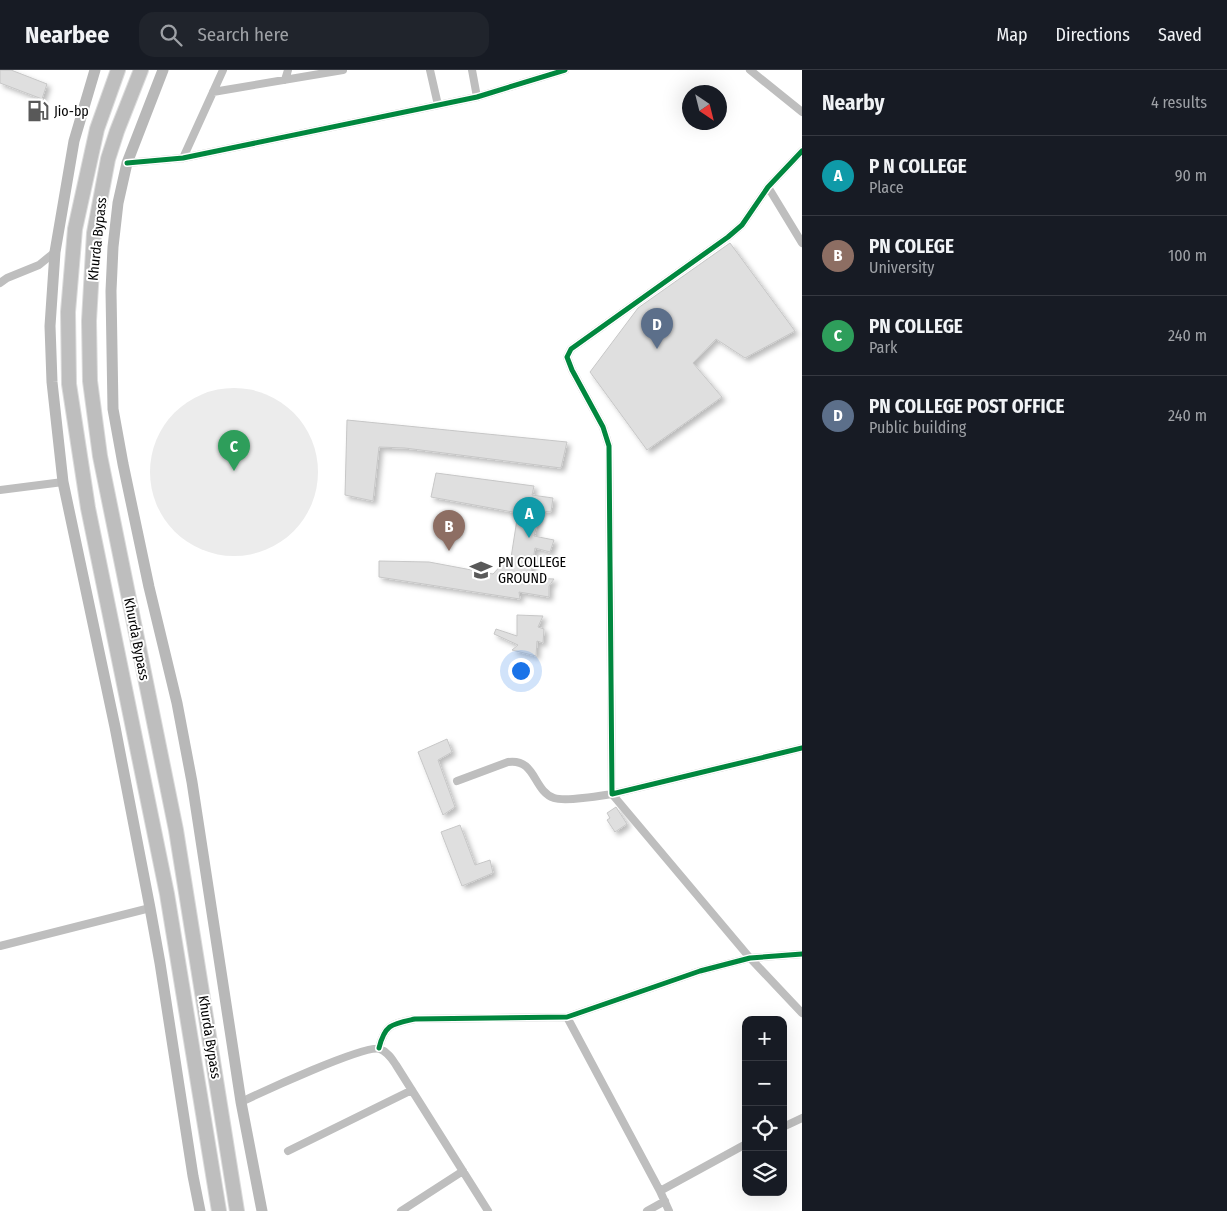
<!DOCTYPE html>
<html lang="en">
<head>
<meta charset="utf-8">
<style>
	:root { --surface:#171b24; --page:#20242c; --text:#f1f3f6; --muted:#9ea1a6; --line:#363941; --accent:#7c3aed }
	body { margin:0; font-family:"Fira Sans Condensed",sans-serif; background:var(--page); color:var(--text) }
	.controls { position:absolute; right:15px; bottom:15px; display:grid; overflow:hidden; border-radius:10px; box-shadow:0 5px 20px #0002 }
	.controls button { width:45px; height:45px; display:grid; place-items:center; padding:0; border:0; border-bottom:1px solid var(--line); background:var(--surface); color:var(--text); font:25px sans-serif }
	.compass { position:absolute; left:682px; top:15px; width:45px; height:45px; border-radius:50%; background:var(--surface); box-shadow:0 5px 20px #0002; rotate:145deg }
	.you { position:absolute; left:520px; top:600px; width:18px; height:18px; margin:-12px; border:4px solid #fff; border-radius:50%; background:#1a73e8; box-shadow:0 0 0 8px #1a73e833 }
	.badge { display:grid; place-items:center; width:32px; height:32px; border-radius:50%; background:var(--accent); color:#fff; font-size:16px; font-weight:700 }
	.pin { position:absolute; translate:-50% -41px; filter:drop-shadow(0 1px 2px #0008) }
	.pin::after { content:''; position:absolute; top:26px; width:18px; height:15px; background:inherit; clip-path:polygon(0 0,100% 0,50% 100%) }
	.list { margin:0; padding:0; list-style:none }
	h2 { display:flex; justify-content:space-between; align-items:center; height:65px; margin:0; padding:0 20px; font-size:21px }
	h2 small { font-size:16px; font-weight:400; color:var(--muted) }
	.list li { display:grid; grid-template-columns:32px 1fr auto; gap:15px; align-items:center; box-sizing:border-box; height:80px; padding:0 20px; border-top:1px solid var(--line) }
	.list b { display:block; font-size:19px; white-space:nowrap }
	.list p { margin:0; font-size:16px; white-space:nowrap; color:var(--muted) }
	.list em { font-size:16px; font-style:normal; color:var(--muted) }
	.icon { flex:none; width:28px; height:28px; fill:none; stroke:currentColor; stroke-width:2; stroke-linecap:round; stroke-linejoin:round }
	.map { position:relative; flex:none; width:802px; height:1141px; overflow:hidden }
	header { display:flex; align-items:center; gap:30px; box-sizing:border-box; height:70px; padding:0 25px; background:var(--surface); border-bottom:1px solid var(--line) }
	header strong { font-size:24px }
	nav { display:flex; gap:28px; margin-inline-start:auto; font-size:18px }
	.search { width:350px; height:45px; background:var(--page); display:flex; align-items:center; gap:12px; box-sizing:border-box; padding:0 18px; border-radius:15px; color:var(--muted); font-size:19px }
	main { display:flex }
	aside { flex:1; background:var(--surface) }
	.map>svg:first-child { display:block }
	.green { fill:#ececec }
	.building { fill:#dfdfdf; stroke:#c7c7c7; filter:url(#shadow) }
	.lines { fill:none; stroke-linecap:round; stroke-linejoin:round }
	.highway-casing { stroke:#dbdbdb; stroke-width:16 }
	.street { stroke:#bebebe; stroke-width:8 }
	.secondary { stroke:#b8b8b8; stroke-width:11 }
	.highway { stroke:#bebebe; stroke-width:14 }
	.cycleway-casing { stroke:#fff; stroke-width:8 }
	.cycleway { stroke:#00873e; stroke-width:5 }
	.labels { text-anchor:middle; stroke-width:4; stroke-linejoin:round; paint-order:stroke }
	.poi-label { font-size:14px; fill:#000; stroke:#fff; text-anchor:start }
	.street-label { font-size:14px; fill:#000; stroke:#fff }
</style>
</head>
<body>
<header>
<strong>Nearbee</strong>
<div class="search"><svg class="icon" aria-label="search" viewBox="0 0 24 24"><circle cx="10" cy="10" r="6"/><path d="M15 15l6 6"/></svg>Search here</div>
<nav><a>Map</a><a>Directions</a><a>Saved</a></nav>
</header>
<main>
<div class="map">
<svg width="802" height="1141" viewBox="0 0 802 1141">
	<defs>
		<filter id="shadow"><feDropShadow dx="3.5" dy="3.5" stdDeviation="2.5" flood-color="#0004"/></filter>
	</defs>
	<rect width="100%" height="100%" fill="#fff"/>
	<path class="green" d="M150 402a84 84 0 1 1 168 0a84 84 0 1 1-168 0Z"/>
	<path class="building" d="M0,0H11L47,14L42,29L0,13Z
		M730,173L795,261L745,288L716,269L693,293L722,327L647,380L590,302L638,238Z
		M347,350L567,372L561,398L405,378L379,377L373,431L345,425Z
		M436,403L534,416L532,425L553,428L551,442L541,441L534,466L554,470L550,482L535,478L530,508L554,509L549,516V527L519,522L520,529L379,507V491L429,492L493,504L504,492L510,494L518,443L431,427Z
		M517,545L543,546L538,557L544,559L543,573L537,571L536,586L512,580L518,575L494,564L496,559L517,566Z
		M447,669L452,682L438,690L455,737L443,745L418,682Z
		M616,737L627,754L615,762L607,750L610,748L607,743Z
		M460,755L475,795L490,790L493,803L462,816L441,762Z"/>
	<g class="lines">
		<g class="highway-casing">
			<path id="highway" d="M118,0L97,59L75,159L68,242L69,314L88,438L167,824L219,1141
				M141,0L117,61L108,89L94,163L89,251L90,311L100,386L176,760L237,1141"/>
		</g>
		<path class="street" d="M430,0L438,35
			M472,0L477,27
			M750,0L802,42
			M285,10L288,0
			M213,22L343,0
			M802,81L768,117L742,155L728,167L571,279L567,287L572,300L603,357L609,376L612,724L802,678
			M183,88L223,0
			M127,93L183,88L477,27L565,0
			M768,117L802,173
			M0,213L7,208L39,195L55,182
			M0,420L63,412
			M457,711L508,692C536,688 533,721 554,728C566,732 599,726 612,724L750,888L802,943
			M0,876L150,838
			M567,947L660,1121L669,1141
			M379,978C385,954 392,954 415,949L567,947L700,901L750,888L802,884
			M241,1032C260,1023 365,974 380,979C388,982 392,989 396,995L488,1141
			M783,1057L802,1048
			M288,1081L412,1020
			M660,1121L746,1074
			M401,1141L463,1101
			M647,1141L665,1131"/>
		<path class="secondary" d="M95,0L74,71L55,182L50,256L52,312L63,412L115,657L150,838L160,893L193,1106L200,1141
			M163,0L127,93L118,133L113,177L111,221L113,339L123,394L149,517L177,633L192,712L241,1032L262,1141"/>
		<use href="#highway" class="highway"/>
		<g class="cycleway-casing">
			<path id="cycleway" d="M802,81L768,117L742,155L728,167L571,279L567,287L572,300L603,357L609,376L612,724L802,678
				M127,93L183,88L477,27L565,0
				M379,978C385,954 392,954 415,949L567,947L700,901L750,888L802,884"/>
		</g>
		<use href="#cycleway" class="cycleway"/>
	</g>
	<defs>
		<g id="fuel-bare" transform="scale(1.725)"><path d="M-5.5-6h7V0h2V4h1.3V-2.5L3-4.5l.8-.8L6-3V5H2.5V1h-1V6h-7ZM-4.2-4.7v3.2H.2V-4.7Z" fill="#595959" stroke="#fff" stroke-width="2.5" paint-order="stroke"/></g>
		<g id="university-bare" transform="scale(1.725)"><path d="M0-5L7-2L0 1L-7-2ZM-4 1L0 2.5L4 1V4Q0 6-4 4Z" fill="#595959" stroke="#fff" stroke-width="2.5" paint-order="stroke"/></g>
	</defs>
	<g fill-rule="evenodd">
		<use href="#fuel-bare" x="38" y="41"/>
		<use href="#university-bare" x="481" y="500"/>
	</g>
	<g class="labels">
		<g class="poi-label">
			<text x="54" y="46">Jio-bp</text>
			<text x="498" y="497">PN COLLEGE<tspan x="498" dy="16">GROUND</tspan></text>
		</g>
		<g class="street-label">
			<text transform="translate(97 169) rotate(-84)" y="5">Khurda Bypass</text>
			<text transform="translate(137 569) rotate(79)" y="5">Khurda Bypass</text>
			<text transform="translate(210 967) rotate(81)" y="5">Khurda Bypass</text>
		</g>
	</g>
</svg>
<div class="controls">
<button>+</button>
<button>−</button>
<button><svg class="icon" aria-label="locate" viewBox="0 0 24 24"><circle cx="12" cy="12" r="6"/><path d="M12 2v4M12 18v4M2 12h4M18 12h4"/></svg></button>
<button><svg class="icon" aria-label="layers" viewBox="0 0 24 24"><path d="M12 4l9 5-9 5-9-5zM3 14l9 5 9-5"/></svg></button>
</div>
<svg class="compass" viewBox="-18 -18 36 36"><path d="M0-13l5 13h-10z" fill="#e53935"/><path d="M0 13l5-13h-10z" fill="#9ea1a6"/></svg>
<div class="you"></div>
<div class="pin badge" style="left:529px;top:468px;background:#0f9aa8">A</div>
<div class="pin badge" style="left:449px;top:481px;background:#8d6e63">B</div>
<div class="pin badge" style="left:234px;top:401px;background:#2e9e5b">C</div>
<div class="pin badge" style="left:657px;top:279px;background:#5c6f8a">D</div>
</div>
<aside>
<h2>Nearby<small>4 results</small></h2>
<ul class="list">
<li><span class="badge" style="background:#0f9aa8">A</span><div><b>P N COLLEGE</b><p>Place</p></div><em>90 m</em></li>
<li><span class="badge" style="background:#8d6e63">B</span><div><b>PN COLEGE</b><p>University</p></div><em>100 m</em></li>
<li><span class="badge" style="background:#2e9e5b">C</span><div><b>PN COLLEGE</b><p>Park</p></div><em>240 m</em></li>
<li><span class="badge" style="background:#5c6f8a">D</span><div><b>PN COLLEGE POST OFFICE</b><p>Public building</p></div><em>240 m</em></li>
</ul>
</aside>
</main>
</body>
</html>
